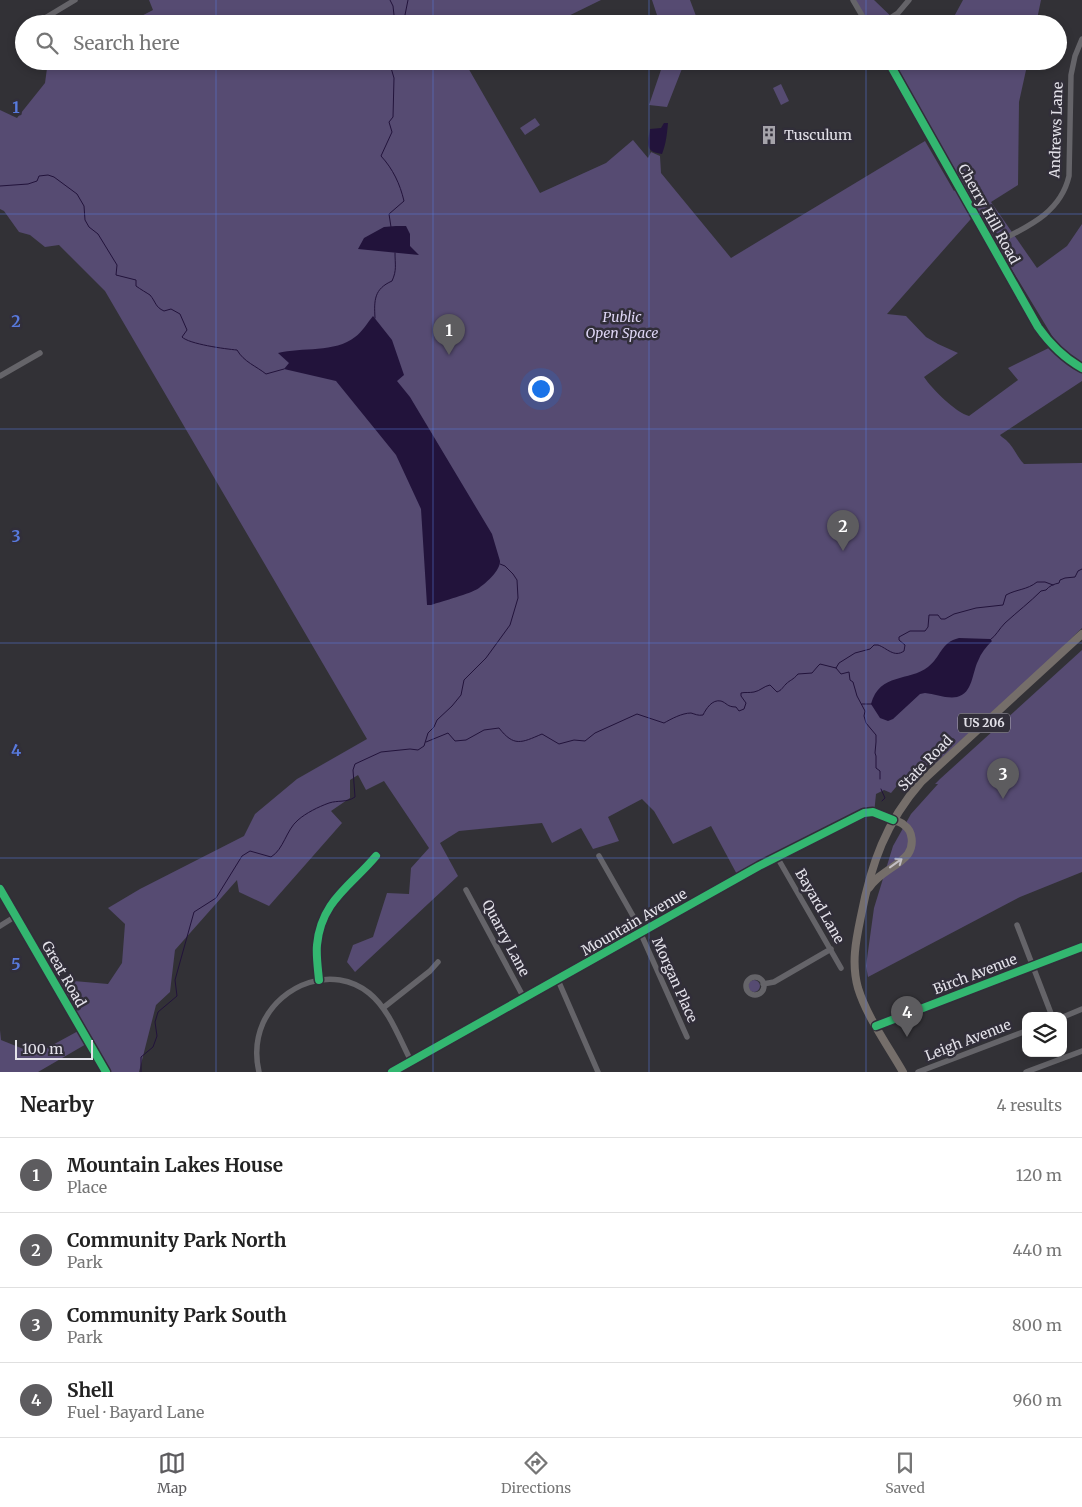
<!DOCTYPE html>
<html lang="en">
<head>
<meta charset="utf-8">
<style>
	:root { --surface:#fff; --page:#f2f2f2; --text:#222; --muted:#767676; --line:#e0e0e0; --accent:#5d5c5f }
	body { margin:0; font-family:Merriweather,serif; background:var(--page); color:var(--text) }
	.controls { position:absolute; right:15px; bottom:15px; display:grid; overflow:hidden; border-radius:10px; box-shadow:0 2px 8px #0003 }
	.controls button { width:45px; height:45px; display:grid; place-items:center; padding:0; border:0; border-bottom:1px solid var(--line); background:var(--surface); color:var(--text); font:25px sans-serif }
	.scale { position:absolute; left:15px; bottom:12px; width:78px; box-sizing:border-box; padding-left:5px; border:2px solid #e3e1e9; border-top:0; font-size:14px; line-height:18px; white-space:nowrap; color:#e3e1e9; -webkit-text-stroke:4px #312e39; paint-order:stroke }
	.you { position:absolute; left:540px; top:388px; width:18px; height:18px; margin:-12px; border:4px solid #fff; border-radius:50%; background:#1a73e8; box-shadow:0 0 0 8px #1a73e833 }
	.badge { display:grid; place-items:center; width:32px; height:32px; border-radius:50%; background:var(--accent); color:#fff; font-size:16px; font-weight:700 }
	.pin { position:absolute; translate:-50% -41px; filter:drop-shadow(0 1px 2px #0008) }
	.pin::after { content:''; position:absolute; top:26px; width:18px; height:15px; background:inherit; clip-path:polygon(0 0,100% 0,50% 100%) }
	.list { margin:0; padding:0; list-style:none }
	h2 { display:flex; justify-content:space-between; align-items:center; height:65px; margin:0; padding:0 20px; font-size:21px }
	h2 small { font-size:16px; font-weight:400; color:var(--muted) }
	.list li { display:grid; grid-template-columns:32px 1fr auto; gap:15px; align-items:center; box-sizing:border-box; height:75px; padding:0 20px; border-top:1px solid var(--line) }
	.list b { display:block; font-size:19px; white-space:nowrap }
	.list p { margin:0; font-size:16px; white-space:nowrap; color:var(--muted) }
	.list em { font-size:16px; font-style:normal; color:var(--muted) }
	.icon { flex:none; width:28px; height:28px; fill:none; stroke:currentColor; stroke-width:2; stroke-linecap:round; stroke-linejoin:round }
	.map { position:relative; flex:none; width:1082px; height:1072px; overflow:hidden }
	.search { position:absolute; background:var(--surface); box-shadow:0 2px 8px #0003; left:15px; right:15px; top:15px; height:55px; display:flex; align-items:center; gap:12px; box-sizing:border-box; padding:0 18px; border-radius:28px; color:var(--muted); font-size:19px }
	.sheet { height:365px; background:var(--surface) }
	nav { display:flex; justify-content:space-around; align-items:center; box-sizing:border-box; height:70px; border-top:1px solid var(--line); background:var(--surface); font-size:14px; color:var(--muted) }
	nav a { display:grid; justify-items:center; gap:2px }
	nav .on { color:var(--accent) }
	.map>svg:first-child { display:block }
	.green { fill:#564b72; fill-rule:evenodd }
	.water { fill:#22133b }
	.lines { fill:none; stroke-linecap:round; stroke-linejoin:round }
	.stream { stroke:#22133b; stroke-width:1 }
	.minor { stroke:#656469; stroke-width:5.5 }
	.highway { stroke:#756e6a; stroke-width:8 }
	.cycleway-casing { stroke:#312e39; stroke-width:11 }
	.cycleway { stroke:#33b770; stroke-width:8 }
	.oneway { stroke:#c2bec3 }
	.grid { fill:none; stroke:#587add; stroke-width:1; stroke-opacity:0.55 }
	.labels { text-anchor:middle; stroke-width:5; stroke-linejoin:round; paint-order:stroke }
	.shield { fill:#312e39; stroke:#aeabb4; stroke-width:1 }
	.shield-label { font-size:12px; font-weight:bold; fill:#e3e1e9 }
	.street-label { font-size:14px; fill:#e3e1e9; stroke:#312e39 }
	.poi-label { font-size:14px; fill:#e3e1e9; stroke:#312e39; text-anchor:start }
	.park-label { font-size:14px; font-style:italic; fill:#ded6f5; stroke:#312e39 }
	.grid-label { font-size:16px; text-anchor:middle; font-weight:bold; fill:#587add; stroke:#312e39; stroke-width:5; stroke-linejoin:round; paint-order:stroke }
</style>
</head>
<body>
<div class="map">
<svg width="1082" height="1072" viewBox="0 0 1082 1072">
	<rect width="100%" height="100%" fill="#323136"/>
	<path class="green" d="M149,0H601L552,24H126L153,10Z
		M652,0H690L699,24H660Z
		M854,0H874L899,24H867Z
		M963,0H1041L1036,24H950Z
		M48,61H475L467,66L540,193L606,163L633,140L648,158L651,152L660,156L661,173L731,258L925,141L954,191L959,187L888,61H1028L1019,102L1018,185L991,202L1037,268L1067,246L1082,224V381L1000,435C1001,437 1004,438 1006,440C1014,447 1017,457 1024,464L1082,463V628L1041,668L936,763L901,781L891,793L884,790L876,794L874,814L740,880L711,826L673,844L654,811L642,799L608,817L619,841L593,849L581,828L552,843L542,823L459,831L440,843L458,876L355,972L347,962L353,945L373,937L387,893L409,894L411,868L429,848L384,781L366,790L358,775L350,780V798L331,811L342,823L269,906L239,892L237,880L175,950L170,992L156,1005L139,1072H108L88,1043L38,1072H0V1030L1,1040L36,1054L80,1030L51,979L108,984L122,963L125,924L108,908L140,889L244,836L255,814L297,779L367,739L105,291L59,245L45,247L30,235L19,232L4,211L0,209V110L17,118L45,83ZM977,212L1057,344L1008,368L1018,380L969,416C955,412 932,389 924,377L958,353L938,344L926,337L906,316L887,314Z
		M664,61H685L667,107L649,105Z
		M781,84L789,101L781,105L773,88Z
		M535,118L540,125L525,135L520,128Z
		M1082,650V872L1020,897L868,977L866,966L874,908L893,846L911,814L938,784H935L940,779Z
		M748 986a6 6 0 1 1 12 0a6 6 0 1 1-12 0Z"/>
	<path class="water" d="M664,123H668C667,134 666,144 662,154C644,152 648,143 650,129L661,128Z
		M396,226H406L410,234V246L419,255L358,249L364,238L384,227Z
		M373,316L392,340L404,375L397,381L410,397L492,534L500,561C500,571 487,582 479,588C470,594 443,601 431,605H427L421,509L396,455L336,381L284,369L289,363L278,353C302,347 335,353 355,337C362,332 368,322 373,316Z
		M959,638L990,639L992,641C986,647 981,653 978,661C972,673 973,693 957,697C947,699 935,694 925,693L920,694L893,719L888,721L880,718L871,704C880,672 909,682 928,667C941,657 941,642 959,638Z"/>
	<g class="lines">
		<path class="stream" d="M390,0L393,6L395,24
			M401,24L405,22V15L408,0
			M389,61L394,78L393,117L389,122L392,132L381,156C393,169 400,184 404,201L389,214L391,227
			M0,186L28,184L37,181L39,176L48,175L54,177L77,194L84,206L85,220L89,227L98,234L117,265L116,275L136,280V286C140,289 147,293 150,295C156,302 155,307 164,311L171,309L180,314L187,330L182,337C189,344 225,349 237,350C244,362 256,366 266,374L284,369
			M375,318C374,300 374,289 392,281C397,270 395,265 395,253
			M990,640C996,636 999,629 1005,623C1017,612 1030,602 1041,591L1046,590C1049,586 1054,584 1059,583L1060,580L1065,578L1075,577L1078,571L1082,569
			M836,668L841,674L849,672L850,680L853,682L857,696L865,711L864,716L866,723L876,735V742L875,753L876,756V768L880,771V779
			M862,704H872
			M426,742L448,733L455,741L466,740L484,730L499,728C514,747 521,743 542,734L559,744L574,740L585,741L595,733L637,714L664,723C671,719 682,713 691,713C695,714 698,716 703,715C706,709 712,699 721,701C727,703 727,707 736,707L739,711L744,709L746,703L741,696V693C745,692 749,693 754,692C760,691 764,686 770,685L777,692C782,690 782,688 786,684C790,680 793,680 798,674L812,673L818,666L820,664L836,668L839,663L855,653L870,649L874,645H878C887,648 894,658 904,651L905,645L899,640V637L910,631H925L928,627L929,615H938L941,619H945L954,614L976,608L1003,605L1006,595C1017,589 1027,590 1037,582H1045L1053,585
			M881,789L885,798L882,801
			M141,1072V1057L153,1047L157,1036L155,1022L158,1012L177,996L175,980L194,912L216,898L242,856L250,851L271,857C284,849 286,830 298,820C306,813 318,807 329,803C338,800 346,803 355,797L353,770L355,764L381,752L410,749L418,750L424,746L428,733L434,727L437,720L452,706L461,695L464,680L486,658L510,625L518,598L517,580L513,574L505,566L500,564"/>
		<path class="minor" d="M853,0L867,24
			M35,24L75,0
			M881,24L898,13L909,0
			M888,61L1038,327C1050,344 1064,358 1082,368
			M992,245C1024,228 1060,215 1069,176L1071,75L1075,56L1082,39
			M0,376L40,353
			M599,856L641,930V934L687,1037
			M777,857L841,968
			M0,889L106,1072
			M466,890L524,998
			M1017,925L1052,1016
			M0,926L16,916
			M746 986a9 9 0 1 1 18 0a9 9 0 1 1-18 0Z
			M319,980C318,969 316,956 317,945C321,901 351,886 376,856
			M558,980L598,1072
			M763,984L774,982L831,949
			M383,1008L430,971L438,962
			M1063,1017L1082,1009
			M876,1026L1082,947
			M259,1072C255,1055 256,1039 263,1023C281,984 333,964 369,993C389,1009 399,1038 411,1061
			M392,1072L759,866L864,813L873,812L893,820
			M918,1072L1026,1031
			M1026,1072L1082,1051"/>
		<path class="highway" d="M869,888C879,872 898,867 908,854C914,845 913,831 904,825C901,822 897,821 893,820
			M903,1072C888,1046 867,1017 858,988C851,963 856,940 861,916C871,864 886,822 921,782L1082,634"/>
		<g class="cycleway-casing">
			<path id="cycleway" d="M888,61L1038,327C1050,344 1064,358 1082,368
				M0,889L106,1072
				M319,980C318,969 316,956 317,945C321,901 351,886 376,856
				M876,1026L1082,947
				M392,1072L759,866L864,813L873,812L893,820"/>
		</g>
		<use href="#cycleway" class="cycleway"/>
	</g>
	<defs><path id="oneway-shaft" d="M-6 0H5M1.5-3L5.5 0L1.5 3" fill="none" stroke-width="1.6" stroke-linecap="round" stroke-linejoin="round" transform="scale(1.25)"/></defs>
	<use class="oneway" href="#oneway-shaft" transform="translate(896 863) rotate(-36)"/>
	<path class="grid" d="M216,0V24M433,0V24M649,0V24M866,0V24M216,61V1072M433,61V1072M649,61V1072M866,61V1072M0,214H1082M0,429H1082M0,643H1082M0,858H1082"/>
	<defs>
		<g id="building-bare" transform="scale(1.5)"><path d="M-4-6H4V6H1V3H-1V6H-4ZM-2.5-4.3h1.7v1.8h-1.7ZM.8-4.3h1.7v1.8H.8ZM-2.5-1h1.7V.8h-1.7ZM.8-1h1.7V.8H.8Z" fill="#a5a3aa" stroke="#312e39" stroke-width="2.5" paint-order="stroke"/></g>
	</defs>
	<g fill-rule="evenodd">
		<use href="#building-bare" x="769" y="135"/>
	</g>
	<g class="labels">
		<rect class="shield" x="958" y="713.5" width="52" height="19" rx="4"/>
		<g class="shield-label">
			<text x="984" y="727">US 206</text>
		</g>
		<g class="street-label">
			<text transform="translate(1056 130) rotate(-88)" y="5">Andrews Lane</text>
			<text transform="translate(989 214) rotate(61)" y="5">Cherry Hill Road</text>
			<text transform="translate(925 763) rotate(-46)" y="5">State Road</text>
			<text transform="translate(820 906) rotate(60)" y="5">Bayard Lane</text>
			<text transform="translate(634 922) rotate(-30)" y="5">Mountain Avenue</text>
			<text transform="translate(506 938) rotate(62)" y="5">Quarry Lane</text>
			<text transform="translate(64 974) rotate(60)" y="5">Great Road</text>
			<text transform="translate(975 974) rotate(-21)" y="5">Birch Avenue</text>
			<text transform="translate(675 980) rotate(66)" y="5">Morgan Place</text>
			<text transform="translate(968 1040) rotate(-21)" y="5">Leigh Avenue</text>
		</g>
		<g class="poi-label">
			<text x="784" y="140">Tusculum</text>
		</g>
		<g class="park-label">
			<text x="622" y="322">Public<tspan x="622" dy="16">Open Space</tspan></text>
		</g>
	</g>
	<g class="grid-label">
		<text x="16" y="113">1</text>
		<text x="16" y="327">2</text>
		<text x="16" y="542">3</text>
		<text x="16" y="756">4</text>
		<text x="16" y="970">5</text>
	</g>
</svg>
<div class="controls">
<button><svg class="icon" aria-label="layers" viewBox="0 0 24 24"><path d="M12 4l9 5-9 5-9-5zM3 14l9 5 9-5"/></svg></button>
</div>
<div class="scale">100 m</div>
<div class="you"></div>
<div class="pin badge" style="left:449px;top:355px">1</div>
<div class="pin badge" style="left:843px;top:551px">2</div>
<div class="pin badge" style="left:1003px;top:799px">3</div>
<div class="pin badge" style="left:907px;top:1037px">4</div>
<div class="search"><svg class="icon" aria-label="search" viewBox="0 0 24 24"><circle cx="10" cy="10" r="6"/><path d="M15 15l6 6"/></svg>Search here</div>
</div>
<section class="sheet">
<h2>Nearby<small>4 results</small></h2>
<ul class="list">
<li><span class="badge">1</span><div><b>Mountain Lakes House</b><p>Place</p></div><em>120 m</em></li>
<li><span class="badge">2</span><div><b>Community Park North</b><p>Park</p></div><em>440 m</em></li>
<li><span class="badge">3</span><div><b>Community Park South</b><p>Park</p></div><em>800 m</em></li>
<li><span class="badge">4</span><div><b>Shell</b><p>Fuel · Bayard Lane</p></div><em>960 m</em></li>
</ul>
</section>
<nav>
<a class="on"><svg class="icon" aria-label="map" viewBox="0 0 24 24"><path d="M3 6l6-2 6 2 6-2v14l-6 2-6-2-6 2zM9 4v14M15 6v14"/></svg>Map</a>
<a><svg class="icon" aria-label="directions" viewBox="0 0 24 24"><path d="M12 3l9 9-9 9-9-9zM9 14v-3h6M13 9l2 2-2 2"/></svg>Directions</a>
<a><svg class="icon" aria-label="saved" viewBox="0 0 24 24"><path d="M7 4h10v16l-5-4-5 4z"/></svg>Saved</a>
</nav>
</body>
</html>
